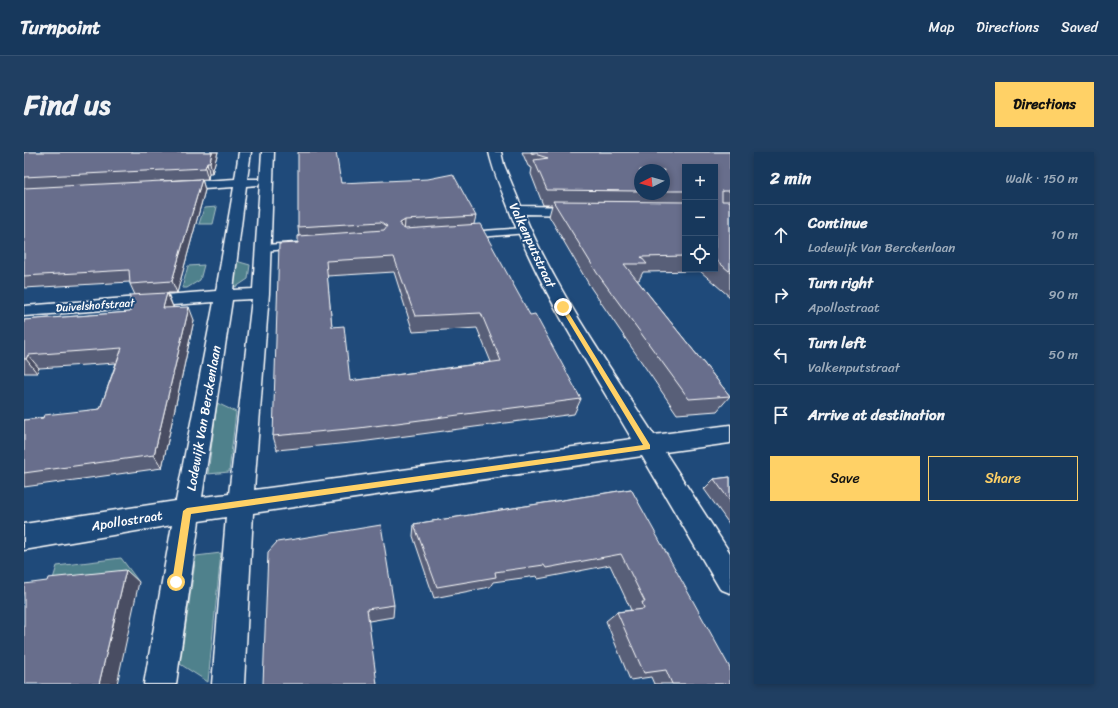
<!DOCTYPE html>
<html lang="en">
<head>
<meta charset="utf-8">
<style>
	:root { --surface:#17385c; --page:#203f62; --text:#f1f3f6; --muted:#9eacbb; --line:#365272; --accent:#ffd166 }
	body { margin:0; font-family:Sriracha,sans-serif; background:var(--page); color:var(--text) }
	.controls { position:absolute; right:12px; top:12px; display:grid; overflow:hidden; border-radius:0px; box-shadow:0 2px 6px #0003 }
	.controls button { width:36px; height:36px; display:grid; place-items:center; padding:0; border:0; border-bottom:1px solid var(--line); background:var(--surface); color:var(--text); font:20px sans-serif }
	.compass { position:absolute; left:610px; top:12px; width:36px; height:36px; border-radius:50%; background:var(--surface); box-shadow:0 2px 6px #0003; rotate:264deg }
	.stop { position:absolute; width:12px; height:12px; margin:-9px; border:3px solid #ffd166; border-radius:50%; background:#fff }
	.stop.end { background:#ffd166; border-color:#fff; box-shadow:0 1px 4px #0008 }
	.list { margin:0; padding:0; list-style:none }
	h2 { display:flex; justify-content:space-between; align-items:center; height:52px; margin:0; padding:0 16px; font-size:17px }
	h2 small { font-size:13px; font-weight:400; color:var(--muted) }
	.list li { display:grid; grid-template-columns:26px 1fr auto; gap:12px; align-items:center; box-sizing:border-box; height:60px; padding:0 16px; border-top:1px solid var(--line) }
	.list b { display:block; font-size:15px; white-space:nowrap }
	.list p { margin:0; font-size:13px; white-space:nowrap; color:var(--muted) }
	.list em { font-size:13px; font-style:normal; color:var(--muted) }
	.actions { display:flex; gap:8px; padding:12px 16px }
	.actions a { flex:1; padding:9px 0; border:1px solid var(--accent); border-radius:0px; text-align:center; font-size:14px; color:var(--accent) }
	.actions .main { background:var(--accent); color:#111 }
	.icon { flex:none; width:22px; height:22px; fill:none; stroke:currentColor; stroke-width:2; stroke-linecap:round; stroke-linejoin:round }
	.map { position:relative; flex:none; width:706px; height:532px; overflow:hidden; border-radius:0px }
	header { display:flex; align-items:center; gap:24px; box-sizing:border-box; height:56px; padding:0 20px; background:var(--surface); border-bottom:1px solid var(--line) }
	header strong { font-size:19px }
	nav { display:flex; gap:22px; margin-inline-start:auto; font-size:14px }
	.intro { display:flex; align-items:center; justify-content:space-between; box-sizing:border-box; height:96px; padding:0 24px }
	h1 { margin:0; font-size:28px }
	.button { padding:10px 18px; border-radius:0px; background:var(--accent); color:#111; font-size:14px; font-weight:700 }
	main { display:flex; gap:24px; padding:0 24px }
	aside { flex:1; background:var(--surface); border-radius:0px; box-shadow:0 2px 6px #0003 }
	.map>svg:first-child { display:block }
	.green { fill:#50818c; stroke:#a8c0c6 }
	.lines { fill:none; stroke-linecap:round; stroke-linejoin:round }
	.service-casing { stroke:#fff; stroke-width:3 }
	.minor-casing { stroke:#fff; stroke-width:3 }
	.service { fill:#1f4a7a; fill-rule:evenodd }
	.minor { fill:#1f4a7a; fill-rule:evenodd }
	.wall { fill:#595f78; stroke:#fff; fill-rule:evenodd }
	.shaded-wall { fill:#484d62; stroke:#fff }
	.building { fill:#676e8c; stroke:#fff; fill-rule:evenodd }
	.route { fill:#ffd166 }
	.labels { text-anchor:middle; stroke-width:4; stroke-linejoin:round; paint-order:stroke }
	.far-street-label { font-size:11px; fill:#fff; stroke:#1f4a7a }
	.street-label { font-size:13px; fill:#fff; stroke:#1f4a7a }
</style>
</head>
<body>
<header>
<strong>Turnpoint</strong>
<nav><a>Map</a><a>Directions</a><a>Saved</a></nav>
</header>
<div class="intro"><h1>Find us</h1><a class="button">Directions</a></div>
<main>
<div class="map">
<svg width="706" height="532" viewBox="0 0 706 532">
	<rect width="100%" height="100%" fill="#1f4a7a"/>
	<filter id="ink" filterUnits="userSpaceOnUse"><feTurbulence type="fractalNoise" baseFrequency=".025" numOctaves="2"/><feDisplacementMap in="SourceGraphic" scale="8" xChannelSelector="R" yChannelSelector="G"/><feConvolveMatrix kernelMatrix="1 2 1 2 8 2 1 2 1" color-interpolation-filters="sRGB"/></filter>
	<g filter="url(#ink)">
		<path class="green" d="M193,55L189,72H175L180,56Z
			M212,109L226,113L224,127L212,135L209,133Z
			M180,113L176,128L163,136H158L164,114Z
			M193,251L212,260L205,320L184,322Z
			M197,401L184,530L156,512L172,404Z
			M97,406L115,430L24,443L33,414Z"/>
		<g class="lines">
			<g class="service-casing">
				<path id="service" d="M500,76L503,77L504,79L503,81L444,86L440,83L444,80Z
					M272,91L275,92L276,94L275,96L240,99L236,96L240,93Z"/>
			</g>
			<g class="minor-casing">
				<path id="minor" d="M215,0H227L223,27H234L236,30L234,33L222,34L209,138L229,137L238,0H250L245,141L230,338L608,287C563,210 513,134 483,52C476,35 469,18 465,0H477L480,13L497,54L556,55L561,56L563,59L561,62L556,63L500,62C533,141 584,212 630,283L706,273V291L641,300L706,401V441L696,437L618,304L229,361L220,532H188L202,365L175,369L152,532H120L148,373L0,398V372L152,349L190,150L0,164V154L192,139L210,35L149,39L145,38L143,35L145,32L149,31L211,27ZM228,147L205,342L178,345L208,148Z"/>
			</g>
			<use href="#service" class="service"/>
			<use href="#minor" class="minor"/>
		</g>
		<path class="wall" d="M0,0H194L188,21H185L184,27L136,29L178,27L181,38L153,141H144L149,155V156L170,168L138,316L0,335V268L76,257L92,211L15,216L13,221H0V168L106,160L111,143L106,132V130L0,136Z
			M498,0H706V145L676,119L619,120L615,128H613L706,244L693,259L653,262L567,136L525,64L528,53H519L507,22L508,16L504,14ZM661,15H691V117H661ZM616,18H640V42H616Z
			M317,31L452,64L450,72L557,247L550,262L336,290L253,298L249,284L275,84L274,75ZM370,120L389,180L453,176L467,210L326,229L308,175L303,124Z
			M706,325V373L680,337L690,327Z
			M607,337L706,532H630L627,525L606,528L582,469L593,460L607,458L586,413L514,427L513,424L469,430L466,435L410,446L389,384L390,372Z
			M244,400L370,453L369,465L345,469Z"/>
		<path class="shaded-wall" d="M188,0H194L188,21L186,10Z
			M183,10L185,21L184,27L181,16Z
			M178,27L181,38L153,141L148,129Z
			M381,68L380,82L375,86L376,71Z
			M143,141L149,155L145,170L139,156Z
			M165,155L170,168L138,316L130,303Z
			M4,203L15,216L13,221L2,207Z
			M102,418L115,430L93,532H75Z"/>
		<path class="building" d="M0,0H188L186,10H183L181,16L0,25Z
			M274,0H312L317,31L404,27L429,22L452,64L381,68L376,71V74L381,77L456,72L506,163L511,162L557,247L335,276L249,284L255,92L274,91V84L360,78L363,74L357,70L274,75ZM370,105L391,164L457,161L477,209L326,229L320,174L308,175L302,109Z
			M507,0H706V39H698V49H706V120L691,107V15H661V39H640V18H616V39L523,38L510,8L524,6L507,1Z
			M178,27L148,129L106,132L105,118L0,124V36Z
			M529,49L661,50V104L617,105L623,112H600L706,244L665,247L573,121Z
			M143,141L139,156L165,155L130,303L0,321V268L19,266L20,263L76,257L98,196L4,203L2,207H0V168L106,160V143Z
			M706,325V349L690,327Z
			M607,337L706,516V532H648L642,518L620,521L593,460L620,457L618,450H621L597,402L522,416L520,413L471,420L472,425L413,435L390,372Z
			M357,373L370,453L343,457L353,532H239L244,400L253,390Z
			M102,418L75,532H0V432L23,429L24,426Z"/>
	</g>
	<path class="route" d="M537,153L541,155L626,293V297L167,362L157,430L155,433L152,435L149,433L148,430L159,359L163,356L619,293L536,155Z"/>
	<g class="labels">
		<g class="far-street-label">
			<text transform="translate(71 153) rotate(-4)" y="4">Duivelshofstraat</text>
		</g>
		<g class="street-label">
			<text transform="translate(509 93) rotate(65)" y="5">Valkenputstraat</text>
			<text transform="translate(179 266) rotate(-80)" y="5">Lodewijk Van Berckenlaan</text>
			<text transform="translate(103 368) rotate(-9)" y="5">Apollostraat</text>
		</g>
	</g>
</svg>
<div class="controls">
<button>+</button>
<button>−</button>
<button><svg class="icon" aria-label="locate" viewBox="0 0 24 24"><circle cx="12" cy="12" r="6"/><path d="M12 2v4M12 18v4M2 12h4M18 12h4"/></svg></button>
</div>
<svg class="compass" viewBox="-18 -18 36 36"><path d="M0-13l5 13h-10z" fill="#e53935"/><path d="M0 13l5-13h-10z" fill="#9eacbb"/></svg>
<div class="stop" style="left:152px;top:430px"></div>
<div class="stop end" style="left:539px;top:155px"></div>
</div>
<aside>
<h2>2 min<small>Walk · 150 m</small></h2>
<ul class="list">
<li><svg class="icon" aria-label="ahead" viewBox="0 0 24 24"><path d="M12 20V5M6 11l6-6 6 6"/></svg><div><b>Continue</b><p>Lodewijk Van Berckenlaan</p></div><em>10 m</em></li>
<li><svg class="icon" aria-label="right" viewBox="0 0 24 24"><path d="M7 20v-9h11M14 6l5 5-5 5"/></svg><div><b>Turn right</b><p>Apollostraat</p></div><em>90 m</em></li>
<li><svg class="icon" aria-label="left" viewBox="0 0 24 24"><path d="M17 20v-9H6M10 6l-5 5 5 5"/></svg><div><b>Turn left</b><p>Valkenputstraat</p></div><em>50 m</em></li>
<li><svg class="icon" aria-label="arrive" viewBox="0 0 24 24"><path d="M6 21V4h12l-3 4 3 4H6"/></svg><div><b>Arrive at destination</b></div></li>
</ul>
<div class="actions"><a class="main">Save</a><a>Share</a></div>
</aside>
</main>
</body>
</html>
